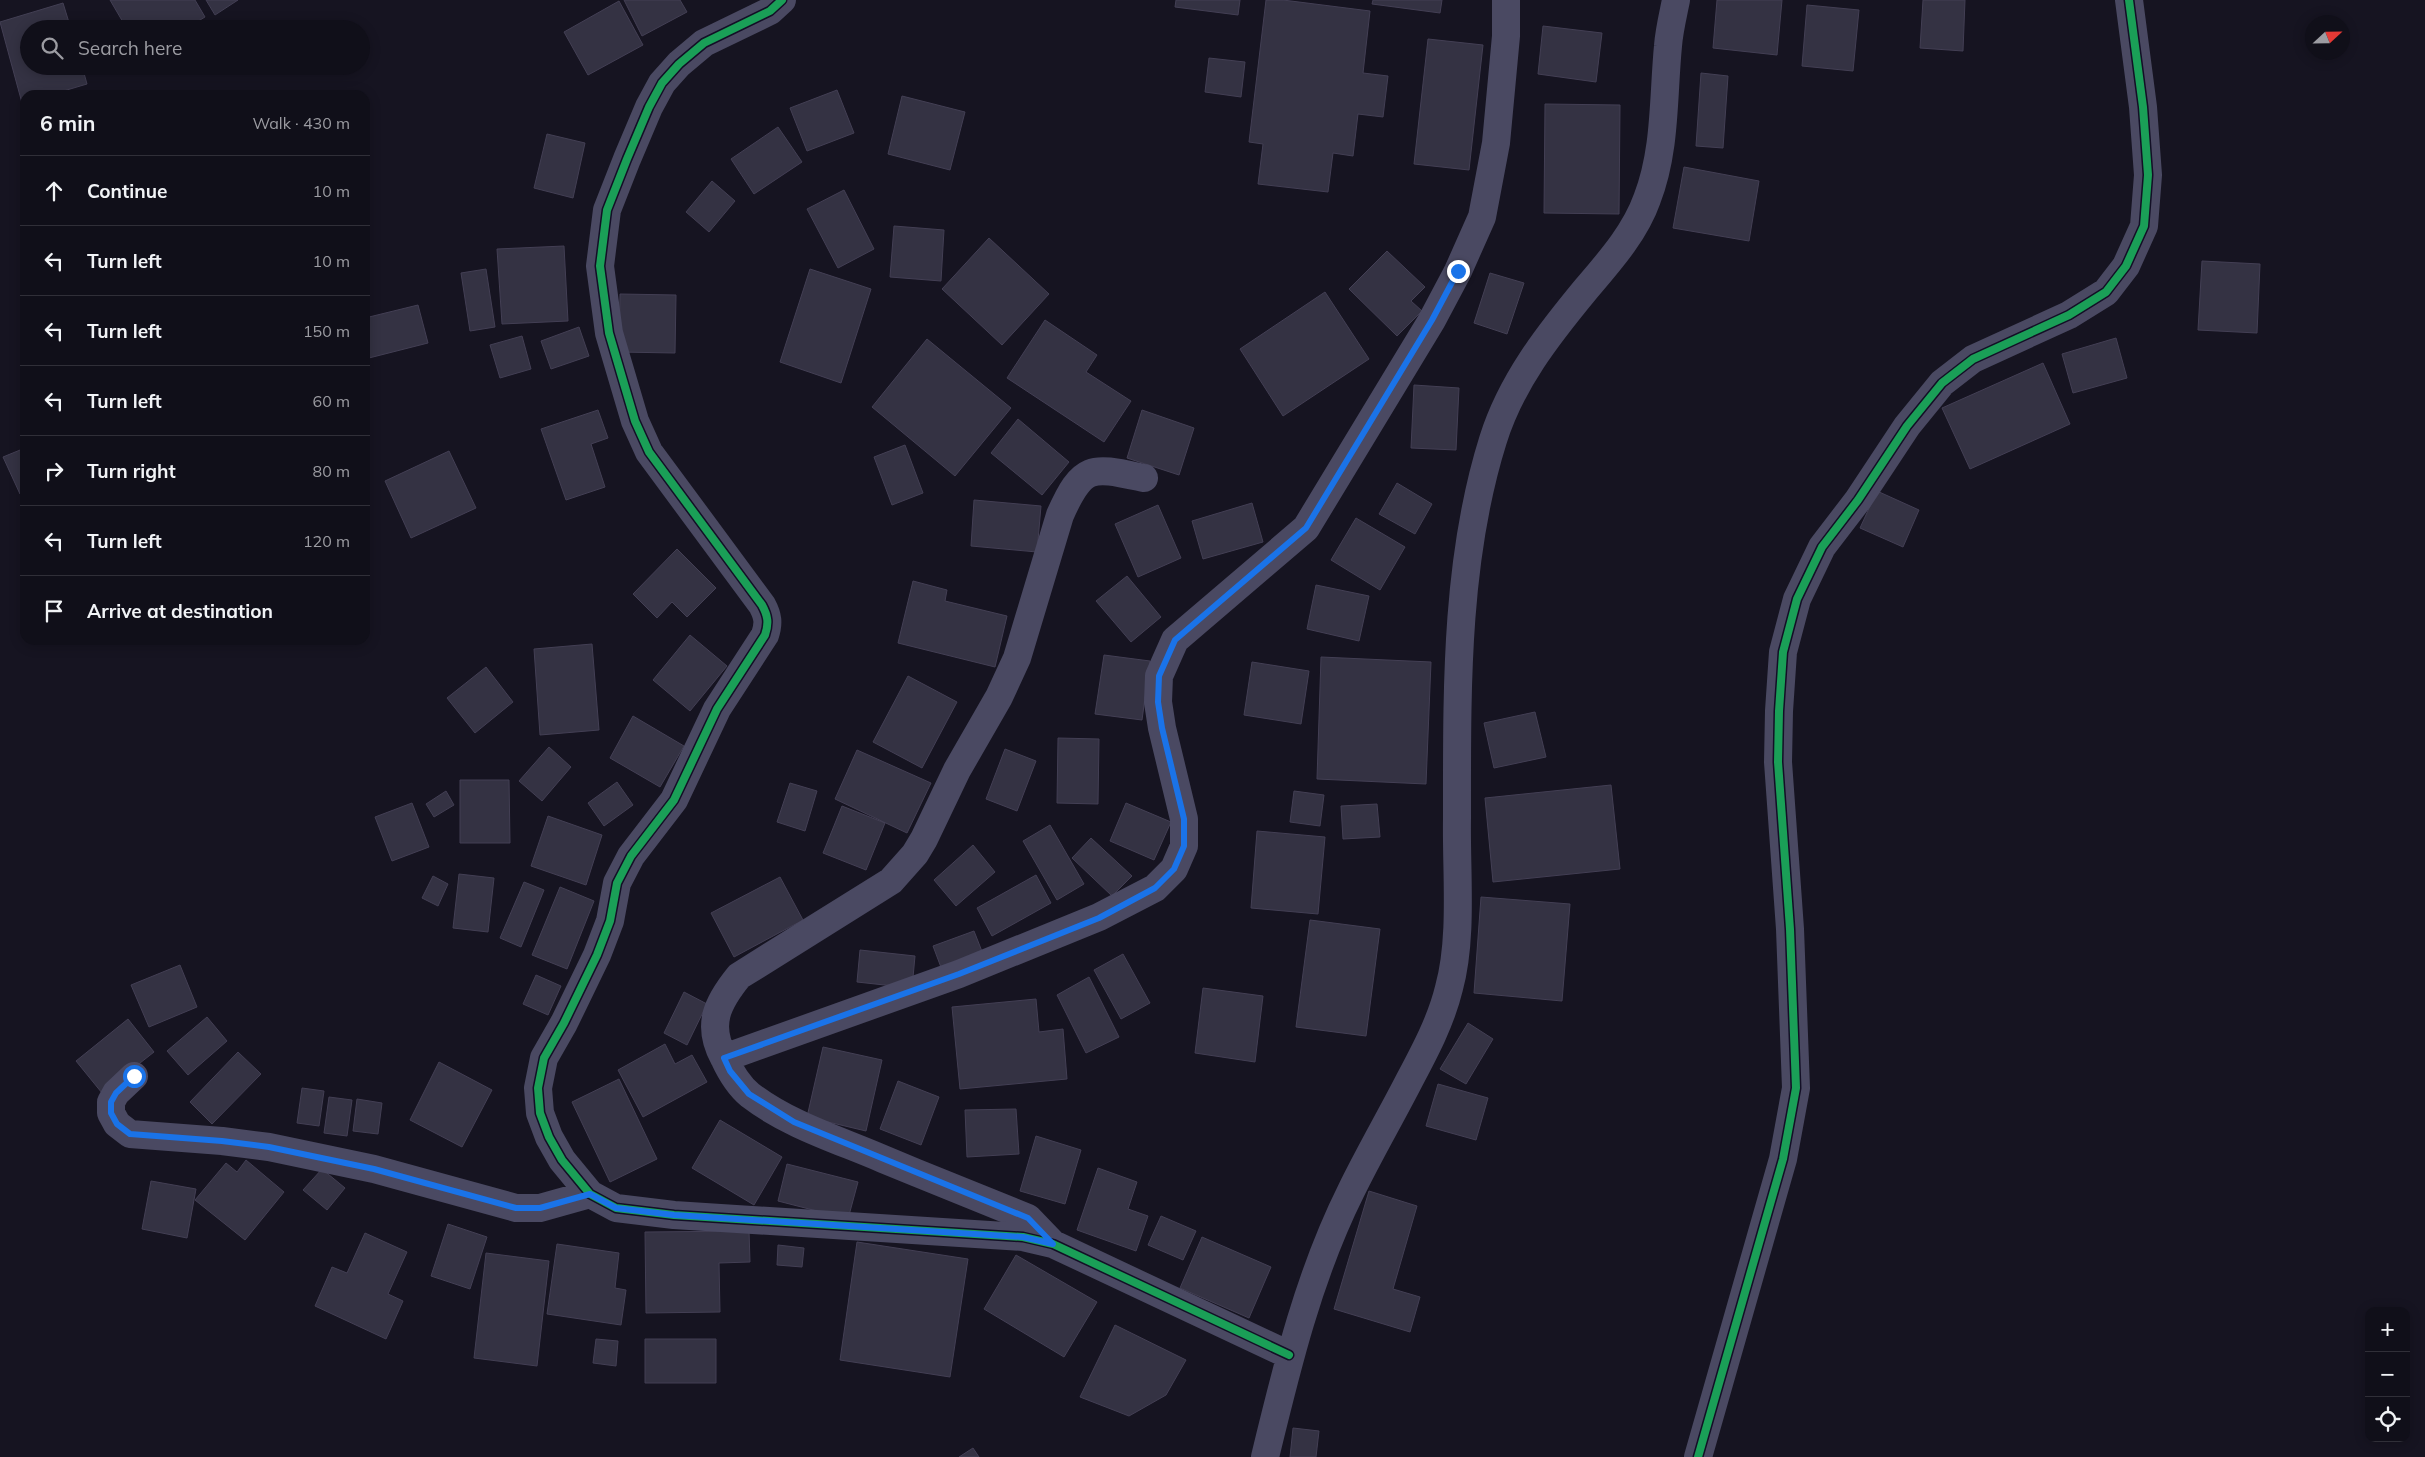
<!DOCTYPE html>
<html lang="en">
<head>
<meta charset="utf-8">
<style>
	:root { --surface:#100f19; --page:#1e1d26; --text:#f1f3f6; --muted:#9c9ca2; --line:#302f38 }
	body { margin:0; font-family:Mulish,sans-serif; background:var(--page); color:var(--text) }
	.controls { position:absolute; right:15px; bottom:15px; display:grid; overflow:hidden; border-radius:10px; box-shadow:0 2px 12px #0003 }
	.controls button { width:45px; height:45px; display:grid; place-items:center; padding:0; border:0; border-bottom:1px solid var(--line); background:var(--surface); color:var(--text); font:25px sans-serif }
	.compass { position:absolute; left:2305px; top:15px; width:45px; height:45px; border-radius:50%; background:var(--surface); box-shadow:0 2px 12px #0003; rotate:68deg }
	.stop { position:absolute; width:15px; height:15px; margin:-11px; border:4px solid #1a73e8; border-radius:50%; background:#fff }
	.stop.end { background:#1a73e8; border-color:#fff; box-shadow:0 1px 5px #0008 }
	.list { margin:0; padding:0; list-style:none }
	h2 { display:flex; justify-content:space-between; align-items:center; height:65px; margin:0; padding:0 20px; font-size:21px }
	h2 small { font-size:16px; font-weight:400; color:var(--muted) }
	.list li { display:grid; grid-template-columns:32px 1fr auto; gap:15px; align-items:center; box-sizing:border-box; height:70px; padding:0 20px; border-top:1px solid var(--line) }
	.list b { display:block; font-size:19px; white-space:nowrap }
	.list em { font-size:16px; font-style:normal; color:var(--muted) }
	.icon { flex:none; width:28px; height:28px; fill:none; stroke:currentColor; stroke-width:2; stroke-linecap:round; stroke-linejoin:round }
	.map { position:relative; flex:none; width:2425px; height:1457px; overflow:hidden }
	.search { position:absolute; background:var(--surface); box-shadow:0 2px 12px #0003; left:20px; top:20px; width:350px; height:55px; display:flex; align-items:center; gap:12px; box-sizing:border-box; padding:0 18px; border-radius:28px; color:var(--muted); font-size:19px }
	.panel { position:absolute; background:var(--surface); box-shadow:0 2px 12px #0003; left:20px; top:90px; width:350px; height:555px; border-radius:15px }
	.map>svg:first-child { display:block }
	.building { fill:#343243; stroke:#433f54 }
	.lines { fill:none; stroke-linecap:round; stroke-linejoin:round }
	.minor { stroke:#4a4962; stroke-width:28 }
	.cycleway-casing { stroke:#130f26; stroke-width:11 }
	.cycleway { stroke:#1a9f57; stroke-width:8 }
	.route { stroke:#1a73e8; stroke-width:6 }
</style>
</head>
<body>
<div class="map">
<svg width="2425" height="1457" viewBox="0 0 2425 1457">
	<rect width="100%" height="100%" fill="#161421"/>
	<path class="building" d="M110,0H195L205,17L185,29H127Z
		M206,0H238L215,15Z
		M624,0H680L687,12L642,36Z
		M1176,0H1240L1238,15L1175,7Z
		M1266,0H1283L1370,11L1363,73L1388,76L1383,117L1358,114L1353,156L1333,153L1328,192L1258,184L1263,144L1249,142Z
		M1373,0H1442L1440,13L1372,4Z
		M1717,0H1782L1777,55L1713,48Z
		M1923,0H1965L1963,51L1920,48Z
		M619,1L643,45L588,75L564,32Z
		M63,3L71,29H29V66H82L87,84L50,95H25V102L22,103L0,22Z
		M1807,5L1859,10L1853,71L1802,66Z
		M1543,26L1602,33L1596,82L1538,74Z
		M1428,39L1483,45L1469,170L1414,164Z
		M1209,58L1245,62L1241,97L1205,92Z
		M1701,73L1728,76L1723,148L1696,146Z
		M837,90L854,133L807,151L790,108Z
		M902,96L965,112L950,170L888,154Z
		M1545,104L1620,105L1619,214L1544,213Z
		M778,127L802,162L754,194L731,159Z
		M547,134L585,143L573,198L534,188Z
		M1684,167L1759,181L1749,241L1673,228Z
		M712,181L735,201L709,232L686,212Z
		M844,190L874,249L838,268L807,209Z
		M894,226L944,230L941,281L890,277Z
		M989,238L1049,294L1002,345L942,289Z
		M564,246L568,321L502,324L497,249Z
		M1387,251L1425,287L1411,301L1422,311L1397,336L1349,289Z
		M2202,261L2260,264L2257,333L2198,330Z
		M486,269L495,327L470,331L461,273Z
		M810,269L871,289L841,383L780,362Z
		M1490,273L1524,283L1507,334L1474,323Z
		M1325,292L1369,359L1283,416L1240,349Z
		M620,294L676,295L675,353L619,352Z
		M418,305L428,343L365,359V318Z
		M1045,320L1097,355L1086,372L1131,401L1104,442L1007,378Z
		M579,327L589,356L551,369L541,341Z
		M522,336L531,369L500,378L490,345Z
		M2116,338L2127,378L2073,393L2062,354Z
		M927,339L1011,408L955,476L872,407Z
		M2043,363L2070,424L1970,469L1942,408Z
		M1414,385L1459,388L1456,450L1411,448Z
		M598,410L608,438L591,444L605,487L566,500L541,429Z
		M1142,410L1194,428L1179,475L1127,458Z
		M1018,419L1069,462L1042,495L991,453Z
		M905,445L923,493L892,505L874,457Z
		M25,448V492L20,494L3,457Z
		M449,451L476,508L411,538L385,481Z
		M1397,483L1432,504L1415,534L1379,514Z
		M1877,491L1919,510L1903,547L1860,528Z
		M974,500L1041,506L1037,552L971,546Z
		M1252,503L1263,542L1203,559L1192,521Z
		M1158,505L1181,558L1138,577L1115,524Z
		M1356,518L1405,547L1380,590L1331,560Z
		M677,549L716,588L687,617L672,602L657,618L633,594Z
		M1127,576L1161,617L1131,642L1096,601Z
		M913,581L947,590L945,601L1007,616L995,667L898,643Z
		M1316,585L1369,596L1359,641L1307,629Z
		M690,635L727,666L690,711L653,680Z
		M592,644L599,730L540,735L534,649Z
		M1104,655L1150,661L1142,720L1095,714Z
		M1321,657L1431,662L1426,784L1317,779Z
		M1252,662L1309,671L1301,724L1244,715Z
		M486,667L513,702L475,733L447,698Z
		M908,676L957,702L922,768L873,742Z
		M1535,712L1546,757L1494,768L1484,723Z
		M633,716L684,746L660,787L610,758Z
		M1058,738L1099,739L1098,804L1057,803Z
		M549,747L571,767L542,801L519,781Z
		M1005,749L1036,761L1017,811L986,799Z
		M857,750L931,783L907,833L835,799Z
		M460,780H509L510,843H460Z
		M617,782L633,805L604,826L588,803Z
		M790,783L817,791L805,831L777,822Z
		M1611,785L1620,869L1493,882L1485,798Z
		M446,791L454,805L434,817L426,804Z
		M1294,791L1324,795L1320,826L1290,822Z
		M412,803L429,847L392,861L375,817Z
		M1126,803L1171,822L1154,860L1110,841Z
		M1377,804L1380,837L1343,839L1341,806Z
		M842,806L885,823L866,870L823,853Z
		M548,816L602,835L586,885L531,866Z
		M1050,825L1084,884L1057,900L1023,841Z
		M1257,831L1325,837L1318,914L1251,908Z
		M1091,838L1132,876L1112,896L1072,858Z
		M973,845L995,872L956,906L934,880Z
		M459,874L494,878L488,932L453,928Z
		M1036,875L1051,903L992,936L977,908Z
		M433,876L448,884L438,906L422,898Z
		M780,877L803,920L734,957L711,913Z
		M524,882L544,890L521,947L500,938Z
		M560,887L594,901L567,969L532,955Z
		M1481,897L1570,904L1562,1001L1474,993Z
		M1310,920L1380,929L1366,1036L1296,1027Z
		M974,931L983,954L942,970L933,946Z
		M860,950L915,956L912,988L857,982Z
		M1123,954L1150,1003L1121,1019L1094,970Z
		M180,965L197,1007L149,1027L131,985Z
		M536,975L561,986L548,1015L523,1004Z
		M1089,977L1119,1037L1086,1053L1057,995Z
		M1203,988L1263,996L1255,1062L1195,1053Z
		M684,992L707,1004L687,1045L664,1033Z
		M1036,999L1039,1032L1063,1029L1067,1079L960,1089L952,1007Z
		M207,1017L227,1041L188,1075L167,1051Z
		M128,1019L154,1052L102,1093L76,1061Z
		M1468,1023L1493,1039L1466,1084L1440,1069Z
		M665,1044L675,1064L692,1055L707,1082L643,1117L618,1070Z
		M823,1047L882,1060L866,1131L807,1117Z
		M238,1052L261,1074L212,1124L190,1102Z
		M439,1062L492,1090L462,1147L410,1120Z
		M619,1079L657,1159L610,1182L572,1102Z
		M898,1081L939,1097L921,1145L880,1129Z
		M1438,1084L1488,1098L1476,1140L1426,1126Z
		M302,1088L324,1091L319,1126L297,1123Z
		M329,1097L352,1100L347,1136L324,1133Z
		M357,1099L382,1103L378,1134L353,1131Z
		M1016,1109L1019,1154L967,1157L965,1110Z
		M720,1120L782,1157L754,1205L692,1168Z
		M1036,1136L1081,1150L1065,1204L1020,1191Z
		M246,1160L284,1192L245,1240L195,1200L226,1163L237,1172Z
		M787,1164L858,1182L848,1219L778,1201Z
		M1098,1168L1137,1182L1128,1209L1148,1216L1136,1251L1077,1230Z
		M322,1169L345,1188L327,1210L303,1190Z
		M151,1181L196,1189L187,1238L142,1229Z
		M1369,1191L1417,1206L1393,1289L1420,1297L1410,1332L1334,1309Z
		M1161,1216L1196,1231L1183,1260L1148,1245Z
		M448,1224L487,1237L470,1289L431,1276Z
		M749,1231L750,1262L719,1263L720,1312L646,1313L645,1232Z
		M365,1233L407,1252L388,1294L403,1301L386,1339L315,1306L332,1267L347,1273Z
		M1202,1237L1271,1267L1249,1318L1180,1288Z
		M857,1242L968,1259L950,1377L840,1360Z
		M557,1244L619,1253L615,1288L626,1290L621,1325L547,1314Z
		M778,1245L804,1248L802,1267L777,1265Z
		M486,1253L549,1261L537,1366L474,1358Z
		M1016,1255L1097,1302L1064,1357L984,1309Z
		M1115,1325L1186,1360L1166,1395L1129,1416L1080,1397Z
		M596,1339L618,1341L616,1366L593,1363Z
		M645,1339H716V1383H645Z
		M1293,1428L1319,1431L1316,1457H1290Z
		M973,1448L979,1457H959Z"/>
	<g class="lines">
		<path class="minor" d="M782,0L770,11L704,43L679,64L662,83L649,107L627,159L607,210L600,266L609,333L635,421L649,452L762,605C768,616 769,623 765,635L717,709L674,800L631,856L617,883L610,921L597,955L564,1023L544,1058L538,1088L540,1113L549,1137L562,1160L590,1194L616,1208L674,1215L1023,1237L1053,1244L1289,1355
			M724,1058L959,974L1099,917L1155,888L1174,869L1184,846V819L1162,728L1158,702L1159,676L1175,640L1306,528L1432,320L1458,271L1482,217L1496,143L1506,36V0
			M134,1076L116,1093L111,1102V1113L117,1124L130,1134L222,1141L269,1147L374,1169L516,1208H540L590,1194
			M1053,1244L1028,1218C979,1198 931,1179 883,1159C839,1140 789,1125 750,1095C739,1086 730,1071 724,1058C706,1025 717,1003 739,976L891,881L915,854L924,839L957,770L999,697L1017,658L1060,515C1083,463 1092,467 1144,478
			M1265,1457C1287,1366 1309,1275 1351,1191C1369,1154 1390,1118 1409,1081C1425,1051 1441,1021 1449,988C1463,937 1456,872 1457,818C1457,692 1455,561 1493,440C1511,382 1548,335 1586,289C1609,262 1635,233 1647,199C1666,150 1663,97 1668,46C1669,31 1673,15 1676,0
			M1698,1457L1783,1159L1796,1088L1790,929L1778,762L1779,711L1783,652L1797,599L1822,547L1858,500L1907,426L1942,383L1973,359L2069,315L2106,292L2126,266L2144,226L2148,175L2143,107L2129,0"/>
		<g class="cycleway-casing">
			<path id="cycleway" d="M782,0L770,11L704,43L679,64L662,83L649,107L627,159L607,210L600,266L609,333L635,421L649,452L762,605C768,616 769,623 765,635L717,709L674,800L631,856L617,883L610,921L597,955L564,1023L544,1058L538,1088L540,1113L549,1137L562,1160L590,1194L616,1208L674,1215L1023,1237L1053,1244L1289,1355
				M1698,1457L1783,1159L1796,1088L1790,929L1778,762L1779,711L1783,652L1797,599L1822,547L1858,500L1907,426L1942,383L1973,359L2069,315L2106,292L2126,266L2144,226L2148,175L2143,107L2129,0"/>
		</g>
		<use href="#cycleway" class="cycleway"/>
	</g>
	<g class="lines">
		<path class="route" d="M134,1076L116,1093L111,1102V1113L117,1124L130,1134L222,1141L269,1147L374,1169L516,1208H540L590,1194L616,1208L674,1215L1023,1237L1053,1244L1028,1218L794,1122L749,1094L730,1071L724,1058L959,974L1099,918L1155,888L1174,869L1184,846V819L1162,728L1158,702L1159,676L1175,640L1306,528L1432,320L1458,271"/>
	</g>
</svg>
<div class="controls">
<button>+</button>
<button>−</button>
<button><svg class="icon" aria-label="locate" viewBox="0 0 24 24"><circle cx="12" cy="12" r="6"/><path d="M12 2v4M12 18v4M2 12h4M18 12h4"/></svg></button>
</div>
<svg class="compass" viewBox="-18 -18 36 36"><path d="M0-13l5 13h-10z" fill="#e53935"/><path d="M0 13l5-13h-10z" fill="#9c9ca2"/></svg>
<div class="stop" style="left:134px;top:1076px"></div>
<div class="stop end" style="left:1458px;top:271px"></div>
<div class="search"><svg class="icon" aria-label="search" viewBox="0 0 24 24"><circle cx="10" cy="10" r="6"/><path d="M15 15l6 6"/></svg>Search here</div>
<section class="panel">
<h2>6 min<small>Walk · 430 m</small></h2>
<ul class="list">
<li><svg class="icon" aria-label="ahead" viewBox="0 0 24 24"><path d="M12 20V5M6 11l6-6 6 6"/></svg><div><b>Continue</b></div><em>10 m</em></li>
<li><svg class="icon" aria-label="left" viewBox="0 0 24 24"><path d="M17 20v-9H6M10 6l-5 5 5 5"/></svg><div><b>Turn left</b></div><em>10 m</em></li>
<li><svg class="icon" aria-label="left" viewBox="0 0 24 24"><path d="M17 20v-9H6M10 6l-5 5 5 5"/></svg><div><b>Turn left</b></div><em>150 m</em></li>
<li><svg class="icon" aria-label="left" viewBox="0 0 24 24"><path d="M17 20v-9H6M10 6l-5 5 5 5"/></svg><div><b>Turn left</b></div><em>60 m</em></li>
<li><svg class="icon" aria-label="right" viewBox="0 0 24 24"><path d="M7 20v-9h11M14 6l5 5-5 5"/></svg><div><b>Turn right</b></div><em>80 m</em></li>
<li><svg class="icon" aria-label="left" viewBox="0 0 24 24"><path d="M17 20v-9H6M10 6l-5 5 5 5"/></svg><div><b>Turn left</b></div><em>120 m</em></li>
<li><svg class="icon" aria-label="arrive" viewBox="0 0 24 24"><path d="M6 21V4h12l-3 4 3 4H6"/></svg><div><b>Arrive at destination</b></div></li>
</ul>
</section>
</div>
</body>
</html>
